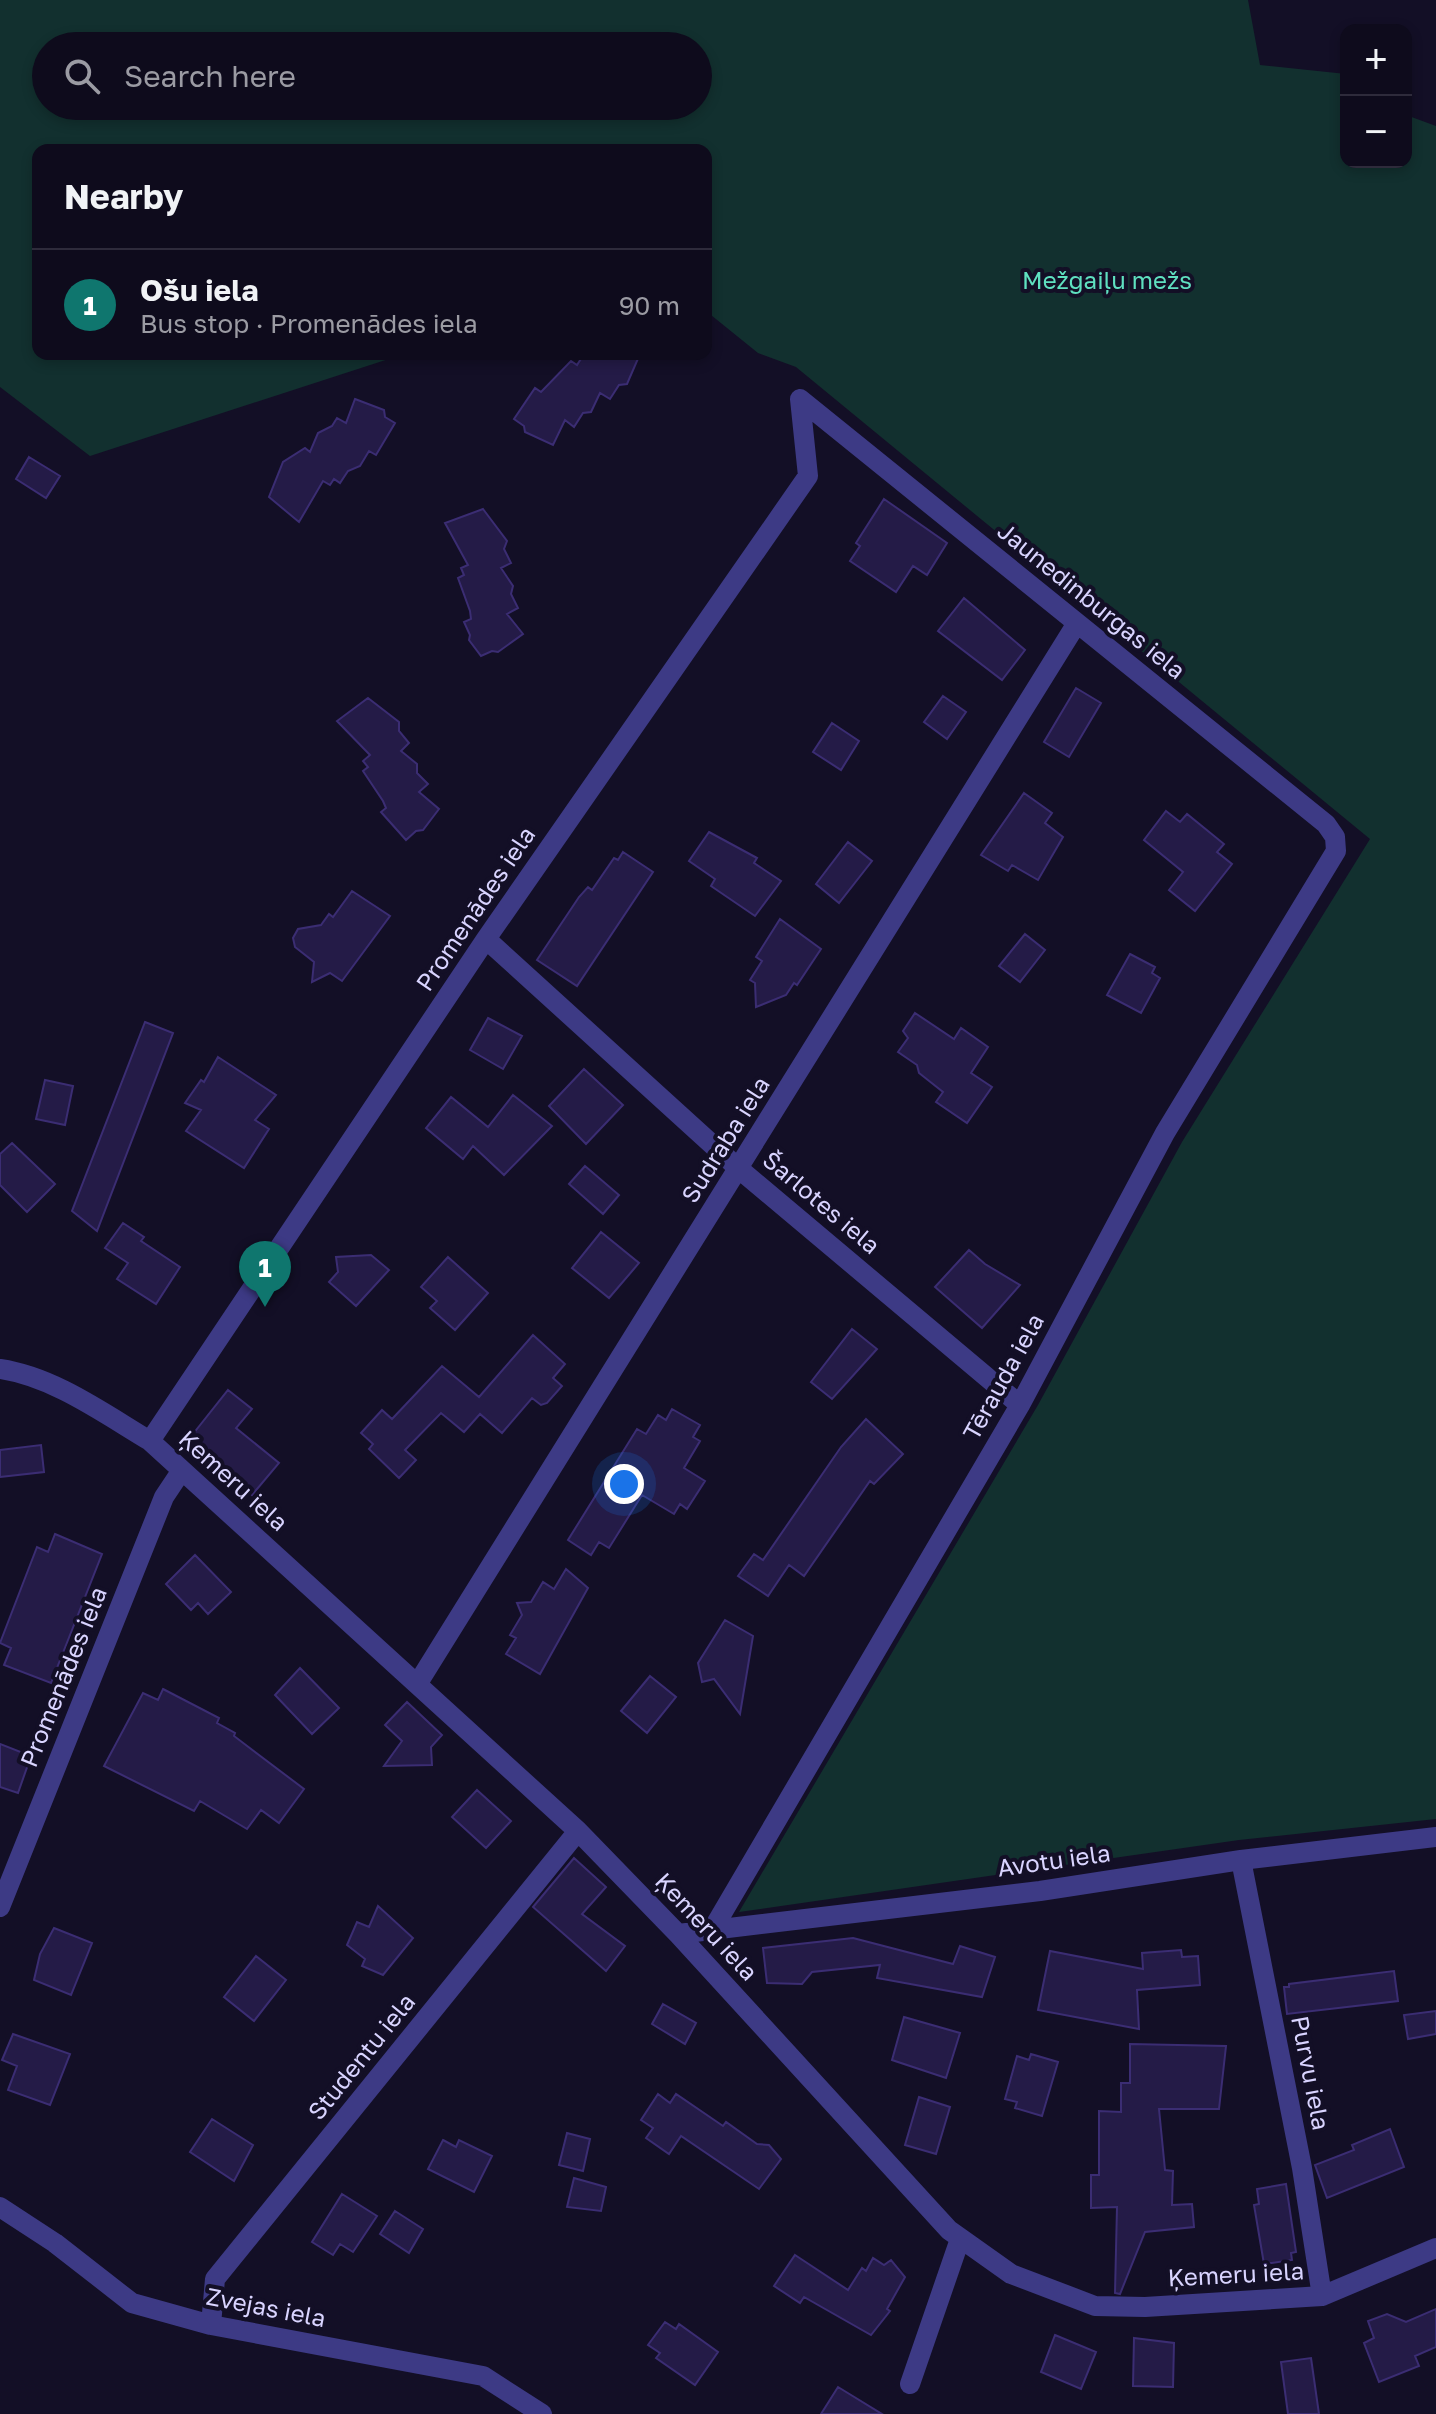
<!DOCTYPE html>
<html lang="en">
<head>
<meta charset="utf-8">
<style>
	:root { --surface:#0e0b1c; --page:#171425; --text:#f1f3f6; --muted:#9b9ba3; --line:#2e2b3b; --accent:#0f766e }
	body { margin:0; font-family:"Golos Text",sans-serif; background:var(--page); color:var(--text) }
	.controls { position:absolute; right:24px; top:24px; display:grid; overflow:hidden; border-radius:16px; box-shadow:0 4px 12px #0003 }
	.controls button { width:72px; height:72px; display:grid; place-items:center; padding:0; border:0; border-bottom:2px solid var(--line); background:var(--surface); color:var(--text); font:40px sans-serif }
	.you { position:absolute; left:624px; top:1484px; width:28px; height:28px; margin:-20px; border:6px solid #fff; border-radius:50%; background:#1a73e8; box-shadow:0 0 0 12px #1a73e833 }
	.badge { display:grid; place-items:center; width:52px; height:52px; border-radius:50%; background:var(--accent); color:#fff; font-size:26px; font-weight:700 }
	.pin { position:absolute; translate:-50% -66px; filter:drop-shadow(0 2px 4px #0008) }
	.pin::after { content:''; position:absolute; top:42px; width:28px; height:24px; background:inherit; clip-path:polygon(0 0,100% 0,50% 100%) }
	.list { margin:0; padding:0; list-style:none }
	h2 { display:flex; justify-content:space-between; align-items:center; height:104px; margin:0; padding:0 32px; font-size:34px }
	h2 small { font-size:26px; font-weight:400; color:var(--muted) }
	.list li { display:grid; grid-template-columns:52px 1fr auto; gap:24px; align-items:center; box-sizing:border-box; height:112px; padding:0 32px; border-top:2px solid var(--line) }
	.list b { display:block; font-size:30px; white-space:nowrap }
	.list p { margin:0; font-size:26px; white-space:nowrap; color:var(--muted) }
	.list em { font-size:26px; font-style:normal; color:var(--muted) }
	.icon { flex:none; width:44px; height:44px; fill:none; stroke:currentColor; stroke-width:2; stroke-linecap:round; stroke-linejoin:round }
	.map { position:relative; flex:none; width:1436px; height:2414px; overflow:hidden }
	.search { position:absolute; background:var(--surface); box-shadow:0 4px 12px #0003; left:32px; top:32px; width:680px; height:88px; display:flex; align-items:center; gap:20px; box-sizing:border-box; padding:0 28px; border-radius:44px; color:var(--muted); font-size:30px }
	.panel { position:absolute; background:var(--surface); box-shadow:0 4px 12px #0003; left:32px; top:144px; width:680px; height:216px; border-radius:16px }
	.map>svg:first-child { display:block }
	.green { fill:#12302f; fill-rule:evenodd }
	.building { fill:#241b47; stroke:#3b2d73; stroke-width:2 }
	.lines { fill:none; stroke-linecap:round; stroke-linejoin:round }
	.minor { stroke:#3d3a85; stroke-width:20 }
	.labels { text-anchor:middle; stroke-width:8; stroke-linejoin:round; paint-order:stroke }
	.park-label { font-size:24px; fill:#5fe0c0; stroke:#130f26 }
	.street-label { font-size:24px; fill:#d9d4ff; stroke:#130f26 }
</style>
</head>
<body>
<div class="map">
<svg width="1436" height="2414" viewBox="0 0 1436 2414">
	<rect width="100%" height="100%" fill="#130f26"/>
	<path class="green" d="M0,0H1248L1260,65L1346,74V162H1406V115L1436,126V1819L1239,1840L739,1912L1038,1405L1182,1142L1370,839L796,367L758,353L706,311V150H38V354H404L90,456L0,387ZM46,46H698V106H46Z"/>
	<path class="building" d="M584,354H640L627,384L619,385L610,399L600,393L591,412L583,413L574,427L565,420L553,445L525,432L524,426L514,419L535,388L541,392L571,361L577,365Z
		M355,399L384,410L385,417L395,423L376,455L369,451L360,466L348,471L340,483L334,479L330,485L323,481L299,522L269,497L283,462L305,448L310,452L318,433L332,426L337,418L346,423Z
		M29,457L60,476L46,498L16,479Z
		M884,499L947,543L927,575L913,566L896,592L850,561L860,546L856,543Z
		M483,509L507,541L504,549L511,563L501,568L513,586L511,594L518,608L507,614L523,634L498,652L492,651L481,656L469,640L470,635L464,622L471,619L470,611L458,578L464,575L461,568L468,565L445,523Z
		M964,598L1025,650L1002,680L938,631Z
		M1076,688L1101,703L1069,757L1044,742Z
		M943,696L966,712L947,739L924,722Z
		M368,698L399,722V731L409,743L401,751L417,764V773L428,784L419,792L439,809L423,830L416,831L406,840L381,812L386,808L383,801L363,771L368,767L363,761L370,755L337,721Z
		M832,723L859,741L841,770L813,752Z
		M1024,793L1052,813L1045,823L1063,837L1038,880L1012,865L1008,871L981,855Z
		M1166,811L1180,822L1187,814L1224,844L1217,852L1232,864L1195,911L1169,890L1183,872L1144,840Z
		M709,832L757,858L754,863L781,881L755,916L711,886L715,879L689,861Z
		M848,842L872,861L839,903L816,884Z
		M623,852L653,872L577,986L537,960L579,897L588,887L592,890L614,858L618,860Z
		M352,891L390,916L342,981L330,973L312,982L314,962L295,947L293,938L298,929L321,925L329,914L333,917Z
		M780,919L821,949L797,985L794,983L786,995L756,1007L755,983L750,980L762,961L756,957Z
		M1025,934L1045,950L1020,982L999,966Z
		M1130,954L1155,967L1152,973L1160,978L1141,1013L1107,995Z
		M915,1013L954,1039L961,1028L988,1047L971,1073L992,1087L967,1123L936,1102L943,1092L919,1073L917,1065L898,1052L908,1038L903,1031Z
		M488,1018L522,1036L503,1069L470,1050Z
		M145,1022L173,1033L97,1231L72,1211Z
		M218,1057L276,1095L255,1120L269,1129L244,1168L186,1131L201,1110L185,1103L201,1080L204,1082Z
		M584,1069L623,1105L586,1144L549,1106Z
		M45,1080L73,1086L65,1125L36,1119Z
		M513,1095L552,1126L504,1175L473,1146L463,1159L426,1128L451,1097L488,1127Z
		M12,1143L55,1184L27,1212L0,1185V1154Z
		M585,1166L619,1195L603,1214L569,1184Z
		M123,1223L144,1237L141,1241L180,1267L156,1304L117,1279L128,1263L105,1248Z
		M601,1232L639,1263L609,1298L572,1268Z
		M969,1250L985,1264L1020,1285L982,1328L935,1287Z
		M371,1255L389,1270L356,1306L329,1282L338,1272L336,1257Z
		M448,1257L488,1293L455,1330L430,1308L437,1301L421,1287Z
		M852,1329L877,1349L832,1399L811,1382Z
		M533,1335L565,1364L553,1378L562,1386L547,1403L541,1405L532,1398L502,1433L480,1414L464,1432L441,1413L405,1450L416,1460L399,1478L369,1449L373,1444L361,1433L382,1410L392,1419L442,1366L479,1397Z
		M228,1390L252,1409L236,1428L279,1463L252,1495L194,1447L193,1434Z
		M672,1409L700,1425L693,1437L700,1441L684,1468L705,1481L687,1509L680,1504L674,1514L642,1495L609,1548L599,1542L591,1555L568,1540L637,1429L646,1434L658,1415L666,1420Z
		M866,1419L903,1454L874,1484L870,1481L804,1576L789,1565L768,1596L738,1576L754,1554L763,1560L841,1447Z
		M41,1445L44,1472L0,1477V1450Z
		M55,1534L102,1554L51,1683L4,1665L11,1648L0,1643L37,1547L48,1552Z
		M195,1555L231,1592L208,1614L198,1603L191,1610L166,1584Z
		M566,1569L588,1588L540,1674L506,1654L516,1638L510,1635L522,1615L517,1603L531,1602L543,1582L554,1589Z
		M725,1620L753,1636L740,1714L714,1679L702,1682L698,1663Z
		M300,1668L339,1708L312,1734L275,1695Z
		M650,1676L676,1697L647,1733L621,1711Z
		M163,1689L219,1718L217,1723L235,1733L234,1736L304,1789L279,1823L261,1810L247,1829L200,1801L194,1811L104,1766L143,1693L158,1700Z
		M407,1702L442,1735L431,1747L432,1765L384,1766L402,1741L385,1725Z
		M0,1744L31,1756L18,1793L0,1787Z
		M477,1790L511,1821L486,1848L452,1817Z
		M574,1858L606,1887L582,1914L625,1946L606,1971L533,1907Z
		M378,1906L413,1938L383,1975L362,1966L365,1959L347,1945L357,1922L369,1927Z
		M54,1928L92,1943L71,1995L34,1980L40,1954Z
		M853,1938L953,1964L960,1946L995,1957L982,1997L877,1978L880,1965L812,1972L802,1984L767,1983L763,1948Z
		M1181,1950L1182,1957L1198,1956L1200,1985L1137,1990L1139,2029L1038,2010L1050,1951L1143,1969L1142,1953Z
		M256,1956L286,1980L254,2021L224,1997Z
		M1394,1971L1398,2001L1287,2014L1284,1987H1289V1984Z
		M663,2004L696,2023L685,2044L652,2024Z
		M1436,2011V2034L1408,2039L1404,2015Z
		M904,2017L960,2033L946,2078L892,2060Z
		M13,2034L70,2054L50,2105L8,2090L17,2066L2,2060Z
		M1130,2044L1226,2046L1219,2109H1159L1165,2170L1173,2171L1172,2205L1192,2204L1194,2227L1145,2232L1120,2294L1115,2293L1117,2207L1091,2208V2175H1099V2111L1121,2112V2083H1130Z
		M1031,2054L1058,2062L1042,2116L1015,2108L1017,2102L1005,2099L1017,2056L1029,2060Z
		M658,2094L670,2103L676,2094L723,2126L726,2122L757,2144L769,2145L781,2159L759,2189L681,2136L669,2154L646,2138L653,2128L641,2120Z
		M919,2097L950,2107L936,2154L905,2145Z
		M212,2119L253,2145L234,2181L190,2152Z
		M1390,2129L1404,2167L1327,2198L1315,2165L1354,2150L1352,2145Z
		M567,2133L590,2139L583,2171L559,2165Z
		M443,2140L456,2147L459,2140L492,2156L474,2192L428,2169Z
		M574,2178L606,2187L601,2211L567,2207Z
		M1286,2184L1296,2252L1291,2253L1292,2260L1264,2264L1254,2205L1259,2204L1257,2189Z
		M342,2194L377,2216L353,2252L340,2244L333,2255L312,2242Z
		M395,2211L423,2229L409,2253L380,2234Z
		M795,2255L848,2290L862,2268L866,2271L873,2258L884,2265L891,2260L905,2277L887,2309L890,2311L871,2335L804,2297L800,2303L774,2286Z
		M1436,2309V2347L1415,2356L1419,2366L1379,2382L1364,2343L1374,2338L1368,2321L1387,2314L1406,2322Z
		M665,2322L676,2329L679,2324L718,2352L695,2385L656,2358L660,2353L648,2345Z
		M1055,2335L1096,2352L1081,2389L1041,2372Z
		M1134,2338L1174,2343L1173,2387L1133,2386Z
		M1311,2358L1319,2414H1288L1281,2362Z
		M838,2387L882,2414H821Z"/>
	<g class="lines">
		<path class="minor" d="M486,939L738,1168L1020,1405
			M0,1369C54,1377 103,1413 150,1441L578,1831L678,1934L949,2230L1011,2274L1095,2306L1145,2307L1322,2296L1436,2248
			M150,1441L486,939L808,476L800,399
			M418,1683L1077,623
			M1241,1860L1302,2168L1322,2296
			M0,1907L164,1497L182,1470
			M714,1927L1020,1405L1165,1133L1336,851L1335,837L1326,824L800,399
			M678,1934L1040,1891L1241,1860L1436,1837
			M0,2207L55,2243L132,2303L211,2325L483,2376L542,2414
			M211,2325L215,2279L578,1831
			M910,2384L960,2239"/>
	</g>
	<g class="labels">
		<g class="park-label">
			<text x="1107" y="289">Mežgaiļu mežs</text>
		</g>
		<g class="street-label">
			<text transform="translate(1091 601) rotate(39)" y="8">Jaunedinburgas iela</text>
			<text transform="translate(476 909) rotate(-56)" y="8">Promenādes iela</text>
			<text transform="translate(726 1140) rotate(-58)" y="8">Sudraba iela</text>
			<text transform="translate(821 1203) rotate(40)" y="8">Šarlotes iela</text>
			<text transform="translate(1004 1377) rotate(-61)" y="8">Tērauda iela</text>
			<text transform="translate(233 1481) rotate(42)" y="8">Ķemeru iela</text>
			<text transform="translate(64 1677) rotate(-68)" y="8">Promenādes iela</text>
			<text transform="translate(1054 1861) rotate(-8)" y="8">Avotu iela</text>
			<text transform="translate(706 1927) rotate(47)" y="8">Ķemeru iela</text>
			<text transform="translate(362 2057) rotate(-51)" y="8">Studentu iela</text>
			<text transform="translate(1310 2073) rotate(79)" y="8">Purvu iela</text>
			<text transform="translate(1236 2275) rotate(-3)" y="8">Ķemeru iela</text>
			<text transform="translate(266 2308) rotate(11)" y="8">Zvejas iela</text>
		</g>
	</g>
</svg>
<div class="controls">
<button>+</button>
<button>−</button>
</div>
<div class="you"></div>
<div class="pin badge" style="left:265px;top:1307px">1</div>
<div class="search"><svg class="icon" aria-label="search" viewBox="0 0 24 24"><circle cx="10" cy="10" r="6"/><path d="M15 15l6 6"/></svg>Search here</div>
<section class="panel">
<h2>Nearby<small></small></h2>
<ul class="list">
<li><span class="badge">1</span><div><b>Ošu iela</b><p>Bus stop · Promenādes iela</p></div><em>90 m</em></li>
</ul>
</section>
</div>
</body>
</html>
